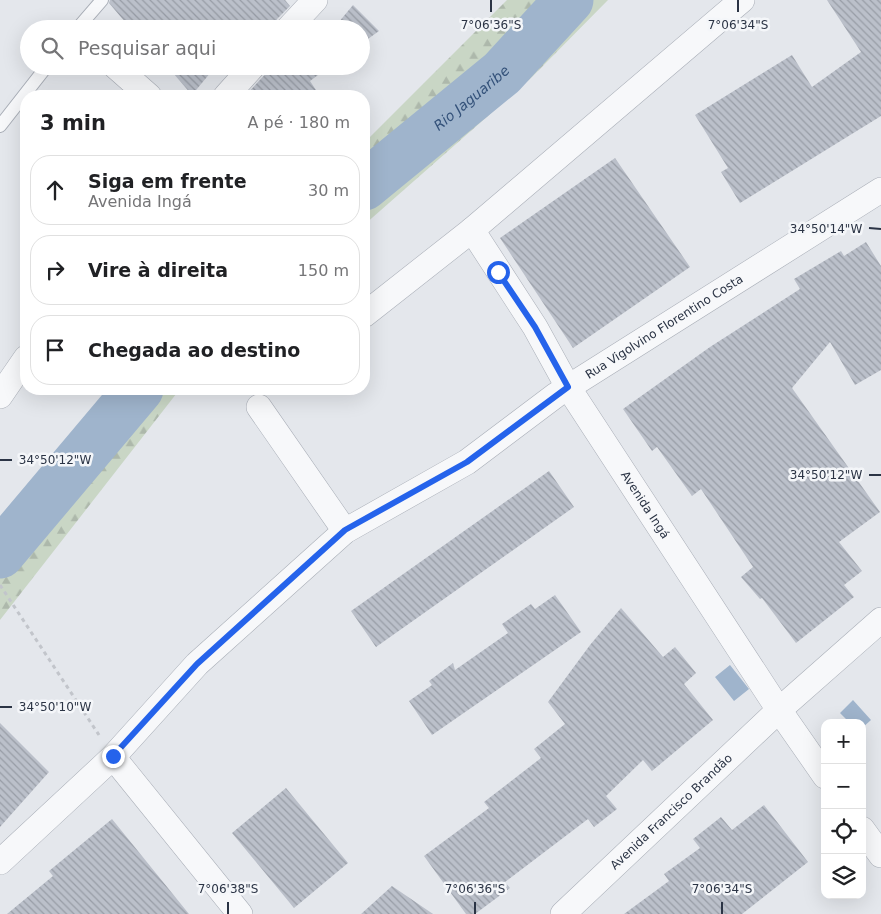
<!DOCTYPE html>
<html lang="pt">
<head>
<meta charset="utf-8">
<style>
	:root { --surface:#fff; --page:#f6f6f6; --text:#202124; --muted:#757577; --line:#e0e0e0 }
	body { margin:0; font-family:"DejaVu Sans",sans-serif; background:var(--page); color:var(--text) }
	.controls { position:absolute; right:15px; bottom:15px; display:grid; overflow:hidden; border-radius:10px; box-shadow:0 5px 20px #0002 }
	.controls button { width:45px; height:45px; display:grid; place-items:center; padding:0; border:0; border-bottom:1px solid var(--line); background:var(--surface); color:var(--text); font:25px sans-serif }
	.stop { position:absolute; width:15px; height:15px; margin:-11px; border:4px solid #2563eb; border-radius:50%; background:#fff }
	.stop.end { background:#2563eb; border-color:#fff; box-shadow:0 1px 5px #0008 }
	.list { margin:0; padding:0; list-style:none }
	h2 { display:flex; justify-content:space-between; align-items:center; height:65px; margin:0; padding:0 20px; font-size:21px }
	h2 small { font-size:16px; font-weight:400; color:var(--muted) }
	.list li { display:grid; grid-template-columns:32px 1fr auto; gap:15px; align-items:center; box-sizing:border-box; height:70px; margin:0 10px 10px; padding:0 10px; border:1px solid var(--line); border-radius:20px }
	.list b { display:block; font-size:19px; white-space:nowrap }
	.list p { margin:0; font-size:16px; white-space:nowrap; color:var(--muted) }
	.list em { font-size:16px; font-style:normal; color:var(--muted) }
	.icon { flex:none; width:28px; height:28px; fill:none; stroke:currentColor; stroke-width:2; stroke-linecap:round; stroke-linejoin:round }
	.map { position:relative; flex:none; width:881px; height:914px; overflow:hidden }
	.search { position:absolute; background:var(--surface); box-shadow:0 5px 20px #0002; left:20px; top:20px; width:350px; height:55px; display:flex; align-items:center; gap:12px; box-sizing:border-box; padding:0 18px; border-radius:28px; color:var(--muted); font-size:19px }
	.panel { position:absolute; background:var(--surface); box-shadow:0 5px 20px #0002; left:20px; top:90px; width:350px; height:305px; border-radius:20px }
	.map>svg:first-child { display:block }
	.forest { fill:url(#forest-firs) }
	.water { fill:#9fb4cc }
	.lines { fill:none; stroke-linecap:round; stroke-linejoin:round }
	.river { stroke:#9fb4cc; stroke-width:49 }
	.building { fill:url(#building-back-hatch) }
	.service-casing { stroke:#a9aeb7; stroke-width:14 }
	.minor-casing { stroke:#a9aeb7; stroke-width:26 }
	.path { stroke:#c2c5cb; stroke-width:3; stroke-dasharray:4 4; stroke-linecap:butt }
	.service { stroke:#f7f8fa; stroke-width:12 }
	.minor { stroke:#f7f8fa; stroke-width:25 }
	.route { stroke:#2563eb; stroke-width:6 }
	.ticks { fill:none; stroke:#2b3445; stroke-width:2 }
	.labels { text-anchor:middle; stroke-width:5; stroke-linejoin:round; paint-order:stroke }
	.street-label { font-size:12px; fill:#2b3445; stroke:#f4f6f9 }
	.water-label { font-size:14px; font-style:italic; fill:#34527a; stroke:#f4f6f9 }
	.ticks-label { font-size:12px; text-anchor:middle; fill:#2b3445; stroke:#f4f6f9; stroke-width:5; stroke-linejoin:round; paint-order:stroke }
</style>
</head>
<body>
<div class="map">
<svg width="881" height="914" viewBox="0 0 881 914">
	<defs>
		<pattern id="forest-firs" width="22" height="20" patternUnits="userSpaceOnUse" patternTransform="scale(1.25)"><rect width="22" height="20" fill="#c9d6c5"/><path d="M5 1l3.5 6h-7zM16 11l3.5 6h-7z" fill="#adb8ab"/></pattern>
		<pattern id="building-back-hatch" width="6" height="6" patternUnits="userSpaceOnUse" patternTransform="scale(1.25)"><rect width="6" height="6" fill="#bbc0ca"/><path d="M-1 5l2 2M0 0l6 6M5-1l2 2" fill="none" stroke="#989da6"/></pattern>
	</defs>
	<rect width="100%" height="100%" fill="#e4e7ec"/>
	<path class="forest" d="M507,0H608L532,77L364,225V143Z
		M116,389H180L0,620V522L71,433Z"/>
	<path class="water" d="M730,665L749,689L734,701L715,677Z
		M853,700L871,720L862,728V723H850L840,713Z"/>
	<g class="lines">
		<g class="river">
			<path id="s1" d="M364,186L502,73L569,0"/>
			<path d="M0,554L139,389"/>
		</g>
	</g>
	<path class="building" d="M110,0H285L290,6L277,19L274,29H131L109,3Z
		M827,0H881V116L740,203L721,172L728,168L695,115L792,55L812,87L861,52Z
		M353,5L379,31L361,44V29H333Z
		M167,66H216L192,95Z
		M273,66H330L310,81L320,96H245Z
		M615,158L690,267L573,348L500,238Z
		M866,242L881,266V370L855,385L830,342L792,388L880,512L839,542L862,571L844,585L854,597L796,643L762,598L760,599L741,577L753,567L701,489L692,496L657,447L652,451L623,409L710,347L800,289L794,279L841,251L844,256Z
		M549,471L574,507L376,647L351,611Z
		M555,595L581,632L432,735L409,701L432,685L429,681L453,663L455,670L508,633L502,624L531,604L535,609Z
		M621,608L663,657L675,647L696,673L684,684L713,720L652,771L643,760L606,796L617,809L594,827L588,819L505,882L510,888L475,914H466L424,856L489,808L484,802L541,758L534,749L565,724L548,702L590,645Z
		M0,723L49,772L0,827Z
		M286,788L348,863L294,908L232,833Z
		M764,805L808,862L742,914H624L669,881L664,874L700,848L693,839L721,817L732,830Z
		M112,819L189,914H7L53,876L49,871Z
		M392,886L433,914H361Z"/>
	<g class="lines">
		<g class="service-casing">
			<path id="service" d="M77,29L102,0
				M0,126L47,66"/>
		</g>
		<g class="minor-casing">
			<g id="minor">
				<path d="M288,29L315,0"/>
				<path d="M115,66L149,96"/>
				<path d="M226,96L253,66"/>
				<path id="s2" d="M472,230L535,327L568,387L779,710L825,776"/>
				<path d="M364,315L472,230L742,0"/>
				<path d="M0,396L26,358"/>
				<path d="M259,407L345,531"/>
				<path d="M113,757L240,914"/>
				<path d="M862,829L881,855"/>
				<path id="s3" d="M0,862L113,757L197,664L345,531L467,462L556,395L881,190"/>
				<path id="s4" d="M563,914L779,710L881,620"/>
			</g>
		</g>
		<path class="path" d="M0,585L99,735"/>
		<use href="#service" class="service"/>
		<use href="#minor" class="minor"/>
	</g>
	<g class="lines">
		<path class="route" d="M113,756L197,664L345,530L467,462L568,387L535,327L498,272"/>
	</g>
	<path class="ticks" d="M491,12V0M738,12V0M869,228L881,229M0,460H12M869,475H881M0,707H12M228,914V902M475,914V902M722,914V902"/>
	<g class="labels">
		<g class="street-label">
			<text dy="4" stroke="none"><textPath href="#s3" startOffset="858">Rua Vigolvino Florentino Costa</textPath></text>
			<text dy="4" stroke="none"><textPath href="#s2" startOffset="325">Avenida Ingá</textPath></text>
			<text dy="4" stroke="none"><textPath href="#s4" startOffset="149">Avenida Francisco Brandão</textPath></text>
		</g>
		<g class="water-label">
			<text dy="5" stroke="none"><textPath href="#s1" startOffset="139">Rio Jaguaribe</textPath></text>
		</g>
	</g>
	<g class="ticks-label">
		<text x="491" y="29">7°06'36"S</text>
		<text x="738" y="29">7°06'34"S</text>
		<text x="826" y="233">34°50'14"W</text>
		<text x="55" y="464">34°50'12"W</text>
		<text x="826" y="479">34°50'12"W</text>
		<text x="55" y="711">34°50'10"W</text>
		<text x="228" y="893">7°06'38"S</text>
		<text x="475" y="893">7°06'36"S</text>
		<text x="722" y="893">7°06'34"S</text>
	</g>
</svg>
<div class="controls">
<button>+</button>
<button>−</button>
<button><svg class="icon" aria-label="locate" viewBox="0 0 24 24"><circle cx="12" cy="12" r="6"/><path d="M12 2v4M12 18v4M2 12h4M18 12h4"/></svg></button>
<button><svg class="icon" aria-label="layers" viewBox="0 0 24 24"><path d="M12 4l9 5-9 5-9-5zM3 14l9 5 9-5"/></svg></button>
</div>
<div class="stop" style="left:498px;top:272px"></div>
<div class="stop end" style="left:113px;top:756px"></div>
<div class="search"><svg class="icon" aria-label="search" viewBox="0 0 24 24"><circle cx="10" cy="10" r="6"/><path d="M15 15l6 6"/></svg>Pesquisar aqui</div>
<section class="panel">
<h2>3 min<small>A pé · 180 m</small></h2>
<ul class="list">
<li><svg class="icon" aria-label="ahead" viewBox="0 0 24 24"><path d="M12 20V5M6 11l6-6 6 6"/></svg><div><b>Siga em frente</b><p>Avenida Ingá</p></div><em>30 m</em></li>
<li><svg class="icon" aria-label="right" viewBox="0 0 24 24"><path d="M7 20v-9h11M14 6l5 5-5 5"/></svg><div><b>Vire à direita</b></div><em>150 m</em></li>
<li><svg class="icon" aria-label="arrive" viewBox="0 0 24 24"><path d="M6 21V4h12l-3 4 3 4H6"/></svg><div><b>Chegada ao destino</b></div></li>
</ul>
</section>
</div>
</body>
</html>
